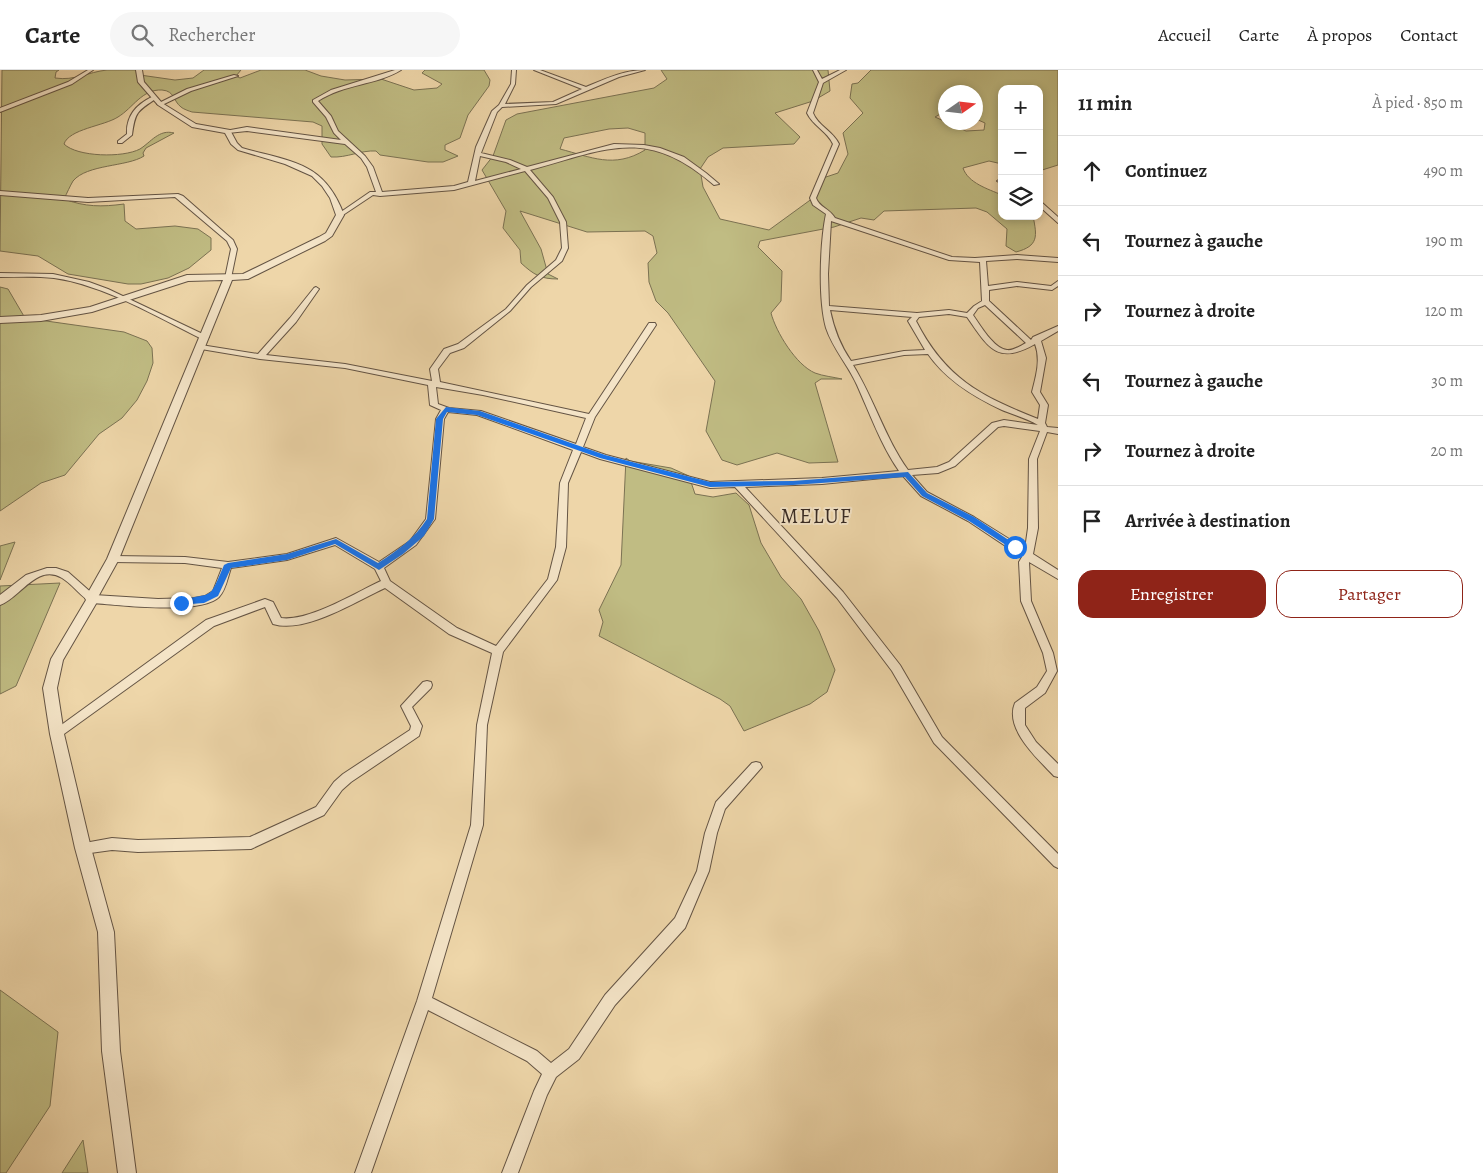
<!DOCTYPE html>
<html lang="fr">
<head>
<meta charset="utf-8">
<style>
	:root { --surface:#fff; --page:#f6f6f6; --text:#222; --muted:#767676; --line:#e0e0e0; --accent:#8f2418 }
	body { margin:0; font-family:Alegreya,serif; background:var(--page); color:var(--text) }
	.controls { position:absolute; right:15px; top:15px; display:grid; overflow:hidden; border-radius:10px; box-shadow:0 2px 8px #0003 }
	.controls button { width:45px; height:45px; display:grid; place-items:center; padding:0; border:0; border-bottom:1px solid var(--line); background:var(--surface); color:var(--text); font:25px sans-serif }
	.compass { position:absolute; left:938px; top:15px; width:45px; height:45px; border-radius:50%; background:var(--surface); box-shadow:0 2px 8px #0003; rotate:76deg }
	.stop { position:absolute; width:15px; height:15px; margin:-11px; border:4px solid #1a73e8; border-radius:50%; background:#fff }
	.stop.end { background:#1a73e8; border-color:#fff; box-shadow:0 1px 5px #0008 }
	.list { margin:0; padding:0; list-style:none }
	h2 { display:flex; justify-content:space-between; align-items:center; height:65px; margin:0; padding:0 20px; font-size:21px }
	h2 small { font-size:16px; font-weight:400; color:var(--muted) }
	.list li { display:grid; grid-template-columns:32px 1fr auto; gap:15px; align-items:center; box-sizing:border-box; height:70px; padding:0 20px; border-top:1px solid var(--line) }
	.list b { display:block; font-size:19px; white-space:nowrap }
	.list em { font-size:16px; font-style:normal; color:var(--muted) }
	.actions { display:flex; gap:10px; padding:15px 20px }
	.actions a { flex:1; padding:11px 0; border:1px solid var(--accent); border-radius:15px; text-align:center; font-size:18px; color:var(--accent) }
	.actions .main { background:var(--accent); color:#fff }
	.icon { flex:none; width:28px; height:28px; fill:none; stroke:currentColor; stroke-width:2; stroke-linecap:round; stroke-linejoin:round }
	.map { position:relative; flex:none; width:1058px; height:1103px; overflow:hidden }
	header { display:flex; align-items:center; gap:30px; box-sizing:border-box; height:70px; padding:0 25px; background:var(--surface); border-bottom:1px solid var(--line) }
	header strong { font-size:24px }
	nav { display:flex; gap:28px; margin-inline-start:auto; font-size:18px }
	.search { width:350px; height:45px; background:var(--page); display:flex; align-items:center; gap:12px; box-sizing:border-box; padding:0 18px; border-radius:28px; color:var(--muted); font-size:19px }
	main { display:flex }
	aside { flex:1; background:var(--surface) }
	.map>svg:first-child { display:block }
	.green { fill:#c0bc83; stroke:#7b7253; fill-rule:evenodd }
	.lines { fill:none; stroke-linecap:round; stroke-linejoin:round }
	.minor-casing { stroke:#645444; stroke-width:2 }
	.tertiary-casing { stroke:#645444; stroke-width:2 }
	.minor { fill:#f4e4c7; fill-rule:evenodd }
	.tertiary { fill:#f4e4c7; fill-rule:evenodd }
	.route { fill:#1a73e8 }
	.labels { text-anchor:middle; stroke-width:4; stroke-linejoin:round; paint-order:stroke }
	.quarter-label { font-size:21px; letter-spacing:1px; fill:#362923; stroke:#f4e4c7 }
</style>
</head>
<body>
<header>
<strong>Carte</strong>
<div class="search"><svg class="icon" aria-label="search" viewBox="0 0 24 24"><circle cx="10" cy="10" r="6"/><path d="M15 15l6 6"/></svg>Rechercher</div>
<nav><a>Accueil</a><a>Carte</a><a>À propos</a><a>Contact</a></nav>
</header>
<main>
<div class="map">
<svg width="1058" height="1103" viewBox="0 0 1058 1103">
	<rect width="100%" height="100%" fill="#eed6a9"/>
	<filter id="stains"><feTurbulence type="fractalNoise" baseFrequency=".004" numOctaves="4"/><feColorMatrix values="0 0 0 0 .2 0 0 0 0 .09 0 0 0 0 .02 0 0 0 .5 -.17"/></filter>
	<radialGradient id="worn" r=".72"><stop offset=".6" stop-color="#630" stop-opacity="0"/><stop offset="1" stop-color="#630" stop-opacity=".3"/></radialGradient>
	<path class="green" d="M2,0H59L56,2L55,8C75,11 88,2 107,0C116,0 126,0 135,0L140,5L175,10L193,8L204,0H241L236,6L240,8L261,0H305L321,6L345,10L381,9L414,20L437,18L442,14L422,3L425,0H484L490,10L489,16L468,45L460,68L445,75V80L458,86L443,92H428L380,85L376,81C361,80 347,88 331,87L322,74V56L313,52L192,42C189,41 183,39 181,37C173,31 175,21 162,20C142,19 133,38 118,47C104,56 69,59 64,74C77,87 123,88 140,79C151,72 159,59 174,63L146,78L143,83L144,86C127,97 87,94 73,111C70,116 67,123 64,129C85,137 102,137 124,134L125,151L136,159L175,156L198,159L211,168V180L189,198L168,208L141,214H128L68,204L38,186L0,181Z
		M661,0H828L830,21L813,31L775,43L800,67L794,74L723,78L708,87L700,99L703,117L720,149L769,160L813,128L823,108L838,103L848,84L843,63L863,43L850,28L852,14L858,13L871,0H1058V95L1039,101V19H1002V94L989,91L963,98C968,113 988,119 1002,125V146H1033C1037,166 1039,176 1016,182L1006,176L1007,159L987,142L976,138L884,141L874,150L861,148L834,157L760,171L758,177L782,201L781,231L771,243C776,262 796,295 815,303C823,306 833,307 842,309H821L815,313L838,392L809,393L777,383L737,395L722,390L706,361L715,311L668,243L656,231L649,212L648,193L657,183L653,166L645,161L587,162L520,141L541,179L548,204L558,209C541,209 534,205 521,193L520,180L503,158L506,141L482,100L493,86L506,50L517,44L654,18L667,9ZM946,22H976V49L985,53L984,60L966,61L935,47L946,41ZM628,58L645,63V80C614,99 591,87 560,79L564,68L609,59Z
		M0,217L8,219L25,248L124,262L147,271L152,278L153,293L147,311L137,330L122,348L99,364L65,405L41,413L0,441Z
		M626,388L630,391L671,398L689,406L695,424L713,427L736,423L749,435L761,473L781,507L801,529L819,561L835,600L827,622L810,634L744,661L730,636L720,629L599,566L603,552L599,540L621,495Z
		M15,472L0,510V476Z
		M60,513L16,616L0,624V516Z
		M0,920L58,962L50,1036L6,1103H0Z
		M83,1070L88,1103H62Z"/>
	<g class="lines">
		<g class="minor-casing">
			<path id="minor" d="M88,0H93L72,14L0,42V38L68,12Z
				M395,0H401C377,15 344,14 318,31L331,46L338,61L365,86L373,97L382,122L454,116L468,112L476,77L492,41L499,35L511,14L512,0H516L515,14L505,34L553,32L582,19L534,0H540L586,17C605,9 624,0 645,0L619,7L556,34L502,37L497,42L481,83L510,90L527,97L614,74L644,75L660,78L684,87L706,103L719,114L714,115C646,56 607,79 530,100L553,127L566,152L568,178L562,191L531,217L510,241L464,278L450,283L438,299L440,312L589,344L649,253H655L656,255L595,347L583,377L606,385L710,412L822,408L899,401C881,375 870,344 857,315C848,295 833,279 826,258C818,229 820,173 826,144L813,135L810,128L833,74C827,61 813,56 807,43L819,12L813,0H817L822,9L840,0H846L823,13L813,43C818,56 833,61 839,74L816,128C819,137 830,139 835,148L952,187L975,188L1017,185L1058,188V192L1017,189L986,191L988,216L1017,212L1051,216L1058,211V216L1052,220L1017,216L989,220V231L1031,270L1033,267L1058,256V261L1041,271L1046,288L1040,322L1048,335L1045,353L1047,357L1058,358V364L1047,362L1037,389L1038,458L1033,484L1058,500V509L1029,492L1031,531L1053,583L1057,601L1045,623L1025,638V655L1036,672L1058,694V707L1054,706C1038,689 1004,659 1015,633L1037,617L1047,601L1043,583L1021,531L1019,492L1022,487L968,451L921,426L903,406L822,414L745,417L843,522L900,595L942,667L1058,784V798L1054,796L934,673L892,601L837,528L735,417L710,418L600,389L581,382L568,413L566,477L557,510L503,582L487,655L483,755L432,928L537,981L551,993L569,979L605,925L675,848L697,801L705,763L716,732L752,693L756,692L760,693L762,697L725,739L717,763L709,801L685,858L615,935L579,989L556,1007L547,1025L518,1103H502L534,1021L542,1004L527,991L428,940L371,1103H355L417,931L471,755L477,655L492,583L449,564L385,518C356,531 306,564 273,554L265,537L214,556L57,669L53,667L51,664L53,661L206,550L265,529L273,532L281,548C308,552 355,523 381,511L375,499L335,475L287,490L231,498C228,506 226,520 219,527C201,545 119,535 93,533C81,528 74,515 62,508C37,493 20,528 0,535V525L26,505L47,498H56L68,502L94,525L158,529L194,528L205,526L213,521L222,498L185,493L113,492L108,489L113,486L185,487L228,492L287,484L336,468L379,492L410,471L426,449L436,349L441,340L430,335L428,315L345,298L260,289L201,279L197,277L201,275L258,284L290,248L314,218L316,217L319,219L296,252L266,285L345,294L432,311L430,299L444,279L458,274L506,239L527,215L556,190L562,178L560,152L548,128L525,101L454,120L380,126L373,125L340,147L338,146V144L370,122H376L367,97L361,88L345,74L247,61L228,63L225,61L247,57L341,70L334,63L326,47L313,32V30L331,20ZM480,86L506,92L521,99L475,111ZM831,151L949,190L980,192L982,231L974,236L967,243L949,240L917,243L829,236L828,204ZM985,235L1026,273C1020,276 1013,281 1007,280C994,279 980,255 973,245L978,238ZM830,240L912,247L908,251L925,280L904,281L851,291C840,275 834,259 830,240ZM949,244L967,247C988,277 997,296 1035,274C1041,290 1036,306 1032,322L1040,335L1038,349C980,326 945,308 916,251L919,247ZM928,284C946,310 974,327 1002,340C1014,345 1028,349 1038,355L1004,350L992,353L949,392L937,397L908,400C885,368 874,329 853,295L904,285ZM436,317L483,325L586,348L576,374L481,341L449,338L438,334ZM448,342L477,345L573,380L560,413L556,477L548,509L496,576L457,558L390,511L384,498L416,475L435,449L444,349ZM1004,356L1040,361L1029,389L1028,458L1025,479L974,447L927,422L912,405L938,403L955,396L998,357Z
				M234,5L238,6L191,21L162,35L157,34L187,19Z
				M152,27L157,28C137,41 135,42 132,65L122,73H118V71L127,64C126,46 137,34 152,27Z
				M1000,109L1002,110V114L997,111Z
				M0,121L88,128L178,124L183,126L233,170L237,179L231,208L228,210L225,208L231,179L227,171L175,127L88,132L0,125Z
				M1039,130L1058,147V153L1039,136Z
				M0,203L53,204L89,212L108,219L209,267L202,269C157,247 104,215 54,208C36,206 18,207 0,207Z
				M427,611L431,612L432,615L431,618L412,637L422,656L419,666L351,712L342,720L324,745L251,779L138,782L112,780L83,784L79,782L77,778L79,774L112,768L138,770L250,767L316,737L334,712L343,704L410,660L411,656L401,636L423,612Z"/>
		</g>
		<g class="tertiary-casing">
			<path id="tertiary" d="M136,0H142L144,12L162,33L196,54L230,60L237,73L242,78C291,92 324,91 344,145L332,166L325,171L248,209L232,210L119,489L98,527L97,532L63,590L57,618L64,664L91,778L114,862L120,981L136,1103H118L102,981L98,862L75,778L50,664L43,618L51,589L86,530L85,528L107,489L223,210L188,211L92,242L41,251L0,253V247L41,245L90,237L187,205L243,204L319,167L326,163L336,145L330,128L322,116L312,106L285,94L238,80L231,74L225,63L192,57L158,35L138,12Z"/>
		</g>
		<use href="#minor" class="minor"/>
		<use href="#tertiary" class="tertiary"/>
	</g>
	<path class="route" d="M446,337L480,341L605,385L710,412L793,411L908,402L927,423L974,447L1019,477L1012,479L969,451L922,426L905,407L793,415L710,417L600,388L477,345L447,342L443,349L434,449L424,466L403,484L379,500L335,474L287,490L231,498L218,526L204,533L178,535V531C214,521 208,533 224,495L228,493L287,484L336,469L378,493C397,481 415,468 427,449L436,349Z"/>
	<g class="labels">
		<g class="quarter-label">
			<text x="816" y="453">MELUF</text>
		</g>
	</g>
	<rect width="100%" height="100%" filter="url(#stains)"/>
	<rect width="100%" height="100%" fill="url(#worn)"/>
</svg>
<div class="controls">
<button>+</button>
<button>−</button>
<button><svg class="icon" aria-label="layers" viewBox="0 0 24 24"><path d="M12 4l9 5-9 5-9-5zM3 14l9 5 9-5"/></svg></button>
</div>
<svg class="compass" viewBox="-18 -18 36 36"><path d="M0-13l5 13h-10z" fill="#e53935"/><path d="M0 13l5-13h-10z" fill="#767676"/></svg>
<div class="stop" style="left:1015px;top:477px"></div>
<div class="stop end" style="left:181px;top:533px"></div>
</div>
<aside>
<h2>11 min<small>À pied · 850 m</small></h2>
<ul class="list">
<li><svg class="icon" aria-label="ahead" viewBox="0 0 24 24"><path d="M12 20V5M6 11l6-6 6 6"/></svg><div><b>Continuez</b></div><em>490 m</em></li>
<li><svg class="icon" aria-label="left" viewBox="0 0 24 24"><path d="M17 20v-9H6M10 6l-5 5 5 5"/></svg><div><b>Tournez à gauche</b></div><em>190 m</em></li>
<li><svg class="icon" aria-label="right" viewBox="0 0 24 24"><path d="M7 20v-9h11M14 6l5 5-5 5"/></svg><div><b>Tournez à droite</b></div><em>120 m</em></li>
<li><svg class="icon" aria-label="left" viewBox="0 0 24 24"><path d="M17 20v-9H6M10 6l-5 5 5 5"/></svg><div><b>Tournez à gauche</b></div><em>30 m</em></li>
<li><svg class="icon" aria-label="right" viewBox="0 0 24 24"><path d="M7 20v-9h11M14 6l5 5-5 5"/></svg><div><b>Tournez à droite</b></div><em>20 m</em></li>
<li><svg class="icon" aria-label="arrive" viewBox="0 0 24 24"><path d="M6 21V4h12l-3 4 3 4H6"/></svg><div><b>Arrivée à destination</b></div></li>
</ul>
<div class="actions"><a class="main">Enregistrer</a><a>Partager</a></div>
</aside>
</main>
</body>
</html>
